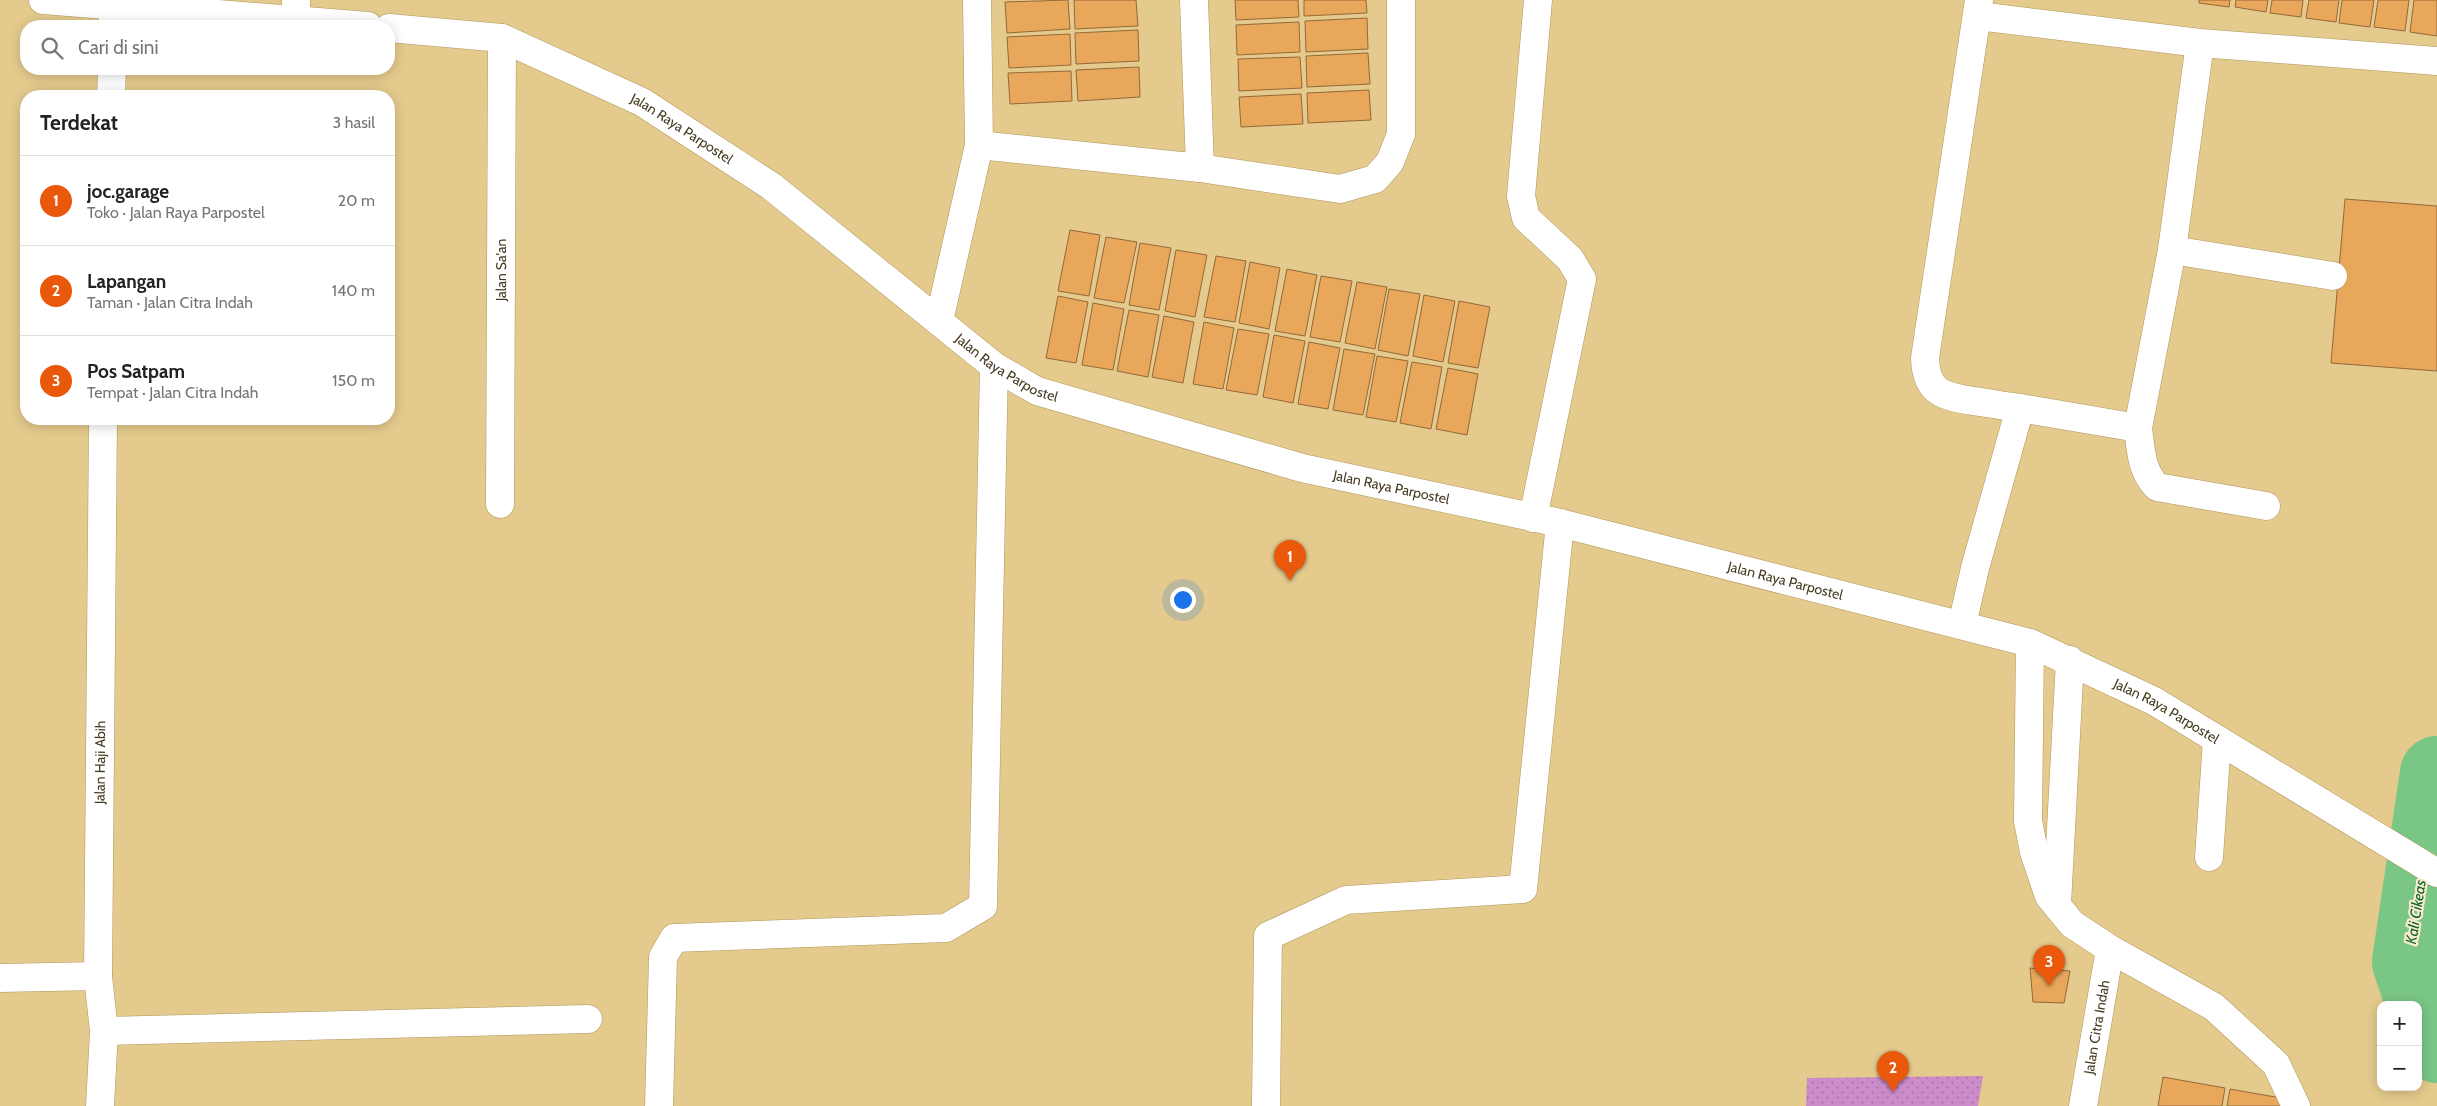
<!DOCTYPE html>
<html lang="id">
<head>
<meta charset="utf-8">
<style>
	:root { --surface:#fff; --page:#f6f6f6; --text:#222; --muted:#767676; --line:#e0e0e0; --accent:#ea580c }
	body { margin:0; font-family:Cabin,sans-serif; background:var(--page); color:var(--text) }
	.controls { position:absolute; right:15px; bottom:15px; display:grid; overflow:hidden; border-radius:10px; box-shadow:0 2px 12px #0003 }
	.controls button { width:45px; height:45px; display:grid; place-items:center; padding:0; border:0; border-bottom:1px solid var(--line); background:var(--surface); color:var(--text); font:25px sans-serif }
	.you { position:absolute; left:1182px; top:599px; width:18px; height:18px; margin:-12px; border:4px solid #fff; border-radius:50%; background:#1a73e8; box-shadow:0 0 0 8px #1a73e833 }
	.badge { display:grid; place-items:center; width:32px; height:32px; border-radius:50%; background:var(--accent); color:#fff; font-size:16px; font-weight:700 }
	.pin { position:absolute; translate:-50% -41px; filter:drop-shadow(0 1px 2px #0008) }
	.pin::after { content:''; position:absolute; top:26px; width:18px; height:15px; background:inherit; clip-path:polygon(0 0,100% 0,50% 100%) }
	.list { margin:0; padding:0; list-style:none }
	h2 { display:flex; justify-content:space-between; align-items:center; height:65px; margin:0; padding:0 20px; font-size:21px }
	h2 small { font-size:16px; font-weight:400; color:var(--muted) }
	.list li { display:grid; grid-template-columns:32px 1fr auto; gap:15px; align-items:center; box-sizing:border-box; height:90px; padding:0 20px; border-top:1px solid var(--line) }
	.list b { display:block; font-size:19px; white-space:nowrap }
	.list p { margin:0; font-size:16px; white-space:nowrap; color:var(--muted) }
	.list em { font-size:16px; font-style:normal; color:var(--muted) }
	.icon { flex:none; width:28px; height:28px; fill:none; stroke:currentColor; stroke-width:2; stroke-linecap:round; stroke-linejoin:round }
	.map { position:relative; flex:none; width:2437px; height:1106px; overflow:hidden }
	.search { position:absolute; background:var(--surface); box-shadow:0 2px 12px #0003; left:20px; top:20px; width:375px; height:55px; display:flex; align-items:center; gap:12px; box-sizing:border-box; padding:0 18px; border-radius:20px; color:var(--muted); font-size:19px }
	.panel { position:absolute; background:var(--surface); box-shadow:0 2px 12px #0003; left:20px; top:90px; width:375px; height:335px; border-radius:20px }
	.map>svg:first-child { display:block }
	.green { fill:url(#green-dots) }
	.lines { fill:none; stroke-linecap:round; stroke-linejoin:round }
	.river { stroke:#79c685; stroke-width:74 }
	.building { fill:#e8a75b; stroke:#936939 }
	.street-casing { stroke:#b0975b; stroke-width:29 }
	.secondary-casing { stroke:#b0975b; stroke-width:29 }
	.street { stroke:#fff; stroke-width:28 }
	.secondary { stroke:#fff; stroke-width:28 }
	.labels { text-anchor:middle; stroke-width:4.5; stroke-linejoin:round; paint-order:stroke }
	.street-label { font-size:14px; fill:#463b22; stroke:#f9ecce }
	.water-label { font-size:15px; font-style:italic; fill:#0a6226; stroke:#f9ecce }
</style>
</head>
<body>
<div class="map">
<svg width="2437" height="1106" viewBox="0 0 2437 1106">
	<defs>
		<pattern id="green-dots" width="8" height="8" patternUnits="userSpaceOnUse" patternTransform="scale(1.25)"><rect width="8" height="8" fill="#cc8cca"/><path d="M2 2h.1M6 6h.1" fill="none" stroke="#a774a4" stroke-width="1.8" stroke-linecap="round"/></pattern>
	</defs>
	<rect width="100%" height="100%" fill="#e4ca8c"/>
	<path class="green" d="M1983,1076L1978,1106H1806L1807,1078Z"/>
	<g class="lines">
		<path class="river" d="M2437,773L2409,962L2437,1046"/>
	</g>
	<path class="building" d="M1068,0L1070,29L1007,33L1005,2Z
		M1074,0H1136L1138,26L1075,29Z
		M1235,0H1298L1299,17L1236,20Z
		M1304,0H1366L1367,13L1304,16Z
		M2199,0H2230L2229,7L2199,3Z
		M2236,0H2268L2266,12L2235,7Z
		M2272,0H2303L2301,17L2270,13Z
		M2309,0H2339L2336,22L2306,18Z
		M2342,0H2374L2370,27L2339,23Z
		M2378,0H2409L2405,31L2374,27Z
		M2414,0H2437V36L2410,32Z
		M1367,18L1368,49L1306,52L1305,21Z
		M1299,22L1300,52L1237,55L1236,25Z
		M1138,30L1139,61L1076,64L1075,33Z
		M1070,34L1071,65L1009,68L1007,37Z
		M1368,53L1370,84L1307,87L1306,56Z
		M1300,57L1302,88L1239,91L1238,59Z
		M1139,67L1140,97L1078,101L1076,70Z
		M1071,71L1072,101L1010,104L1008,73Z
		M1369,90L1371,120L1308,123L1307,93Z
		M1301,94L1303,124L1241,127L1239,97Z
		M2345,199L2437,206V371L2331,363Z
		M1070,230L1100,235L1089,296L1058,291Z
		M1106,237L1137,242L1124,303L1094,298Z
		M1140,243L1171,248L1159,310L1129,305Z
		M1176,250L1207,255L1195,317L1165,311Z
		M1216,256L1246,261L1235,322L1204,317Z
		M1250,262L1280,268L1269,329L1239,323Z
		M1287,269L1317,275L1305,336L1275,331Z
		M1321,276L1352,281L1340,342L1310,337Z
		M1357,282L1387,287L1375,349L1345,343Z
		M1389,289L1420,294L1408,356L1378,350Z
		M1424,295L1455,301L1443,362L1413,356Z
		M1058,296L1088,302L1076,363L1046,358Z
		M1459,301L1490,307L1478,368L1448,363Z
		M1093,303L1124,309L1113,370L1082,365Z
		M1129,310L1159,315L1148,377L1117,371Z
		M1164,316L1194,322L1183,383L1152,377Z
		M1204,322L1234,328L1223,389L1193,384Z
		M1238,329L1269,334L1257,395L1226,390Z
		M1274,335L1305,341L1293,403L1263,397Z
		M1309,342L1340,348L1328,409L1298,404Z
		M1344,349L1375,354L1363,415L1333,410Z
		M1377,356L1408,361L1396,422L1366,417Z
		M1412,362L1442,367L1431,429L1400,423Z
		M1448,368L1478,374L1467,435L1436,429Z
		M2030,968L2070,971L2064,1003L2033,1002Z
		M2163,1077L2225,1088L2222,1106H2158Z
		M2230,1089L2292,1100L2291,1106H2227Z"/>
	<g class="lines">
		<g class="street-casing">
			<g id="street">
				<path d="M1979,0L1925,358C1926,393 1943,396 1973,401C1989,403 2004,406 2020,408"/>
				<path d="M1978,16L2200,43L2437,61"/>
				<path d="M296,20V0"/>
				<path d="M113,26V6"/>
				<path d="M111,96L112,69"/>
				<path d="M979,145L1200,168L1194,0"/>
				<path d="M1200,168L1340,189L1375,179L1390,162L1401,134V0"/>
				<path d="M2172,250L2333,276"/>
				<path d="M939,321L979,145L977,0"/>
				<path d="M2138,428C2141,451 2141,470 2157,487L2266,506"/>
				<path id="s1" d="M500,504L502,38"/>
				<path d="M1533,518L1582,279L1570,259L1526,218L1521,196L1538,0"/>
				<path d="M1962,625L1975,568L2020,408L2138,428L2172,250L2200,43"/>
				<path d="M2030,643L2028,821L2034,852L2049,896L2072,924L2110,949L2214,1007L2276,1064L2296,1106"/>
				<path d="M2209,857L2217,740"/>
				<path d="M2057,904L2070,660"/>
				<path d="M0,978L98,976"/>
				<path d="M104,1031L588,1019"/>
				<path id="s2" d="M100,1106L104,1031L98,976L103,419"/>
				<path d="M659,1106L663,957L674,938L946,928L983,906L994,366"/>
				<path d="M1266,1106L1268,936L1346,900L1523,889L1560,523"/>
				<path id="s3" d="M2083,1106L2110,949"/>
			</g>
		</g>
		<g class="secondary-casing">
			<g id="secondary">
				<path d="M43,0L368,26"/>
				<path id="s4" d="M389,28L502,38L642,102L771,186L994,366L1037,391L1302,468L1560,523L2030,643L2154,701L2437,873"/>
			</g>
		</g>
		<use href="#street" class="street"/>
		<use href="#secondary" class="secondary"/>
	</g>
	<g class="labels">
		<g class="street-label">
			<text dy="5" stroke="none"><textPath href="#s4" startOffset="315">Jalan Raya Parpostel</textPath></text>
			<text dy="5" stroke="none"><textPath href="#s1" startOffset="234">Jalan Sa'an</textPath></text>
			<text dy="5" stroke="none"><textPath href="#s4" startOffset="720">Jalan Raya Parpostel</textPath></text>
			<text dy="5" stroke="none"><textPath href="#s4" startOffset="1125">Jalan Raya Parpostel</textPath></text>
			<text dy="5" stroke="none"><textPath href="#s4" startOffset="1530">Jalan Raya Parpostel</textPath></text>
			<text dy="5" stroke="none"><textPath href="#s4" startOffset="1935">Jalan Raya Parpostel</textPath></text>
			<text dy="5" stroke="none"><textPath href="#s2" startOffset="344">Jalan Haji Abih</textPath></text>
			<text dy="5" stroke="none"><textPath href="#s3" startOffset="80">Jalan Citra Indah</textPath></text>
		</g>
		<g class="water-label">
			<text transform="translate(2416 912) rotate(-81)" y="5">Kali Cikeas</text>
		</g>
	</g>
</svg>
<div class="controls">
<button>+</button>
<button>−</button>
</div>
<div class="you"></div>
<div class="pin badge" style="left:1290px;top:581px">1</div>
<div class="pin badge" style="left:1893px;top:1092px">2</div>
<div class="pin badge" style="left:2049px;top:986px">3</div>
<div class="search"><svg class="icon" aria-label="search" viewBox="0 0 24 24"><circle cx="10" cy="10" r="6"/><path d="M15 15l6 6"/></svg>Cari di sini</div>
<section class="panel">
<h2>Terdekat<small>3 hasil</small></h2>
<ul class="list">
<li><span class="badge">1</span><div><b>joc.garage</b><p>Toko · Jalan Raya Parpostel</p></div><em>20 m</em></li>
<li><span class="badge">2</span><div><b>Lapangan</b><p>Taman · Jalan Citra Indah</p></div><em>140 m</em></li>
<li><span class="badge">3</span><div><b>Pos Satpam</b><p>Tempat · Jalan Citra Indah</p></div><em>150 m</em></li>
</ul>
</section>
</div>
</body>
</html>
